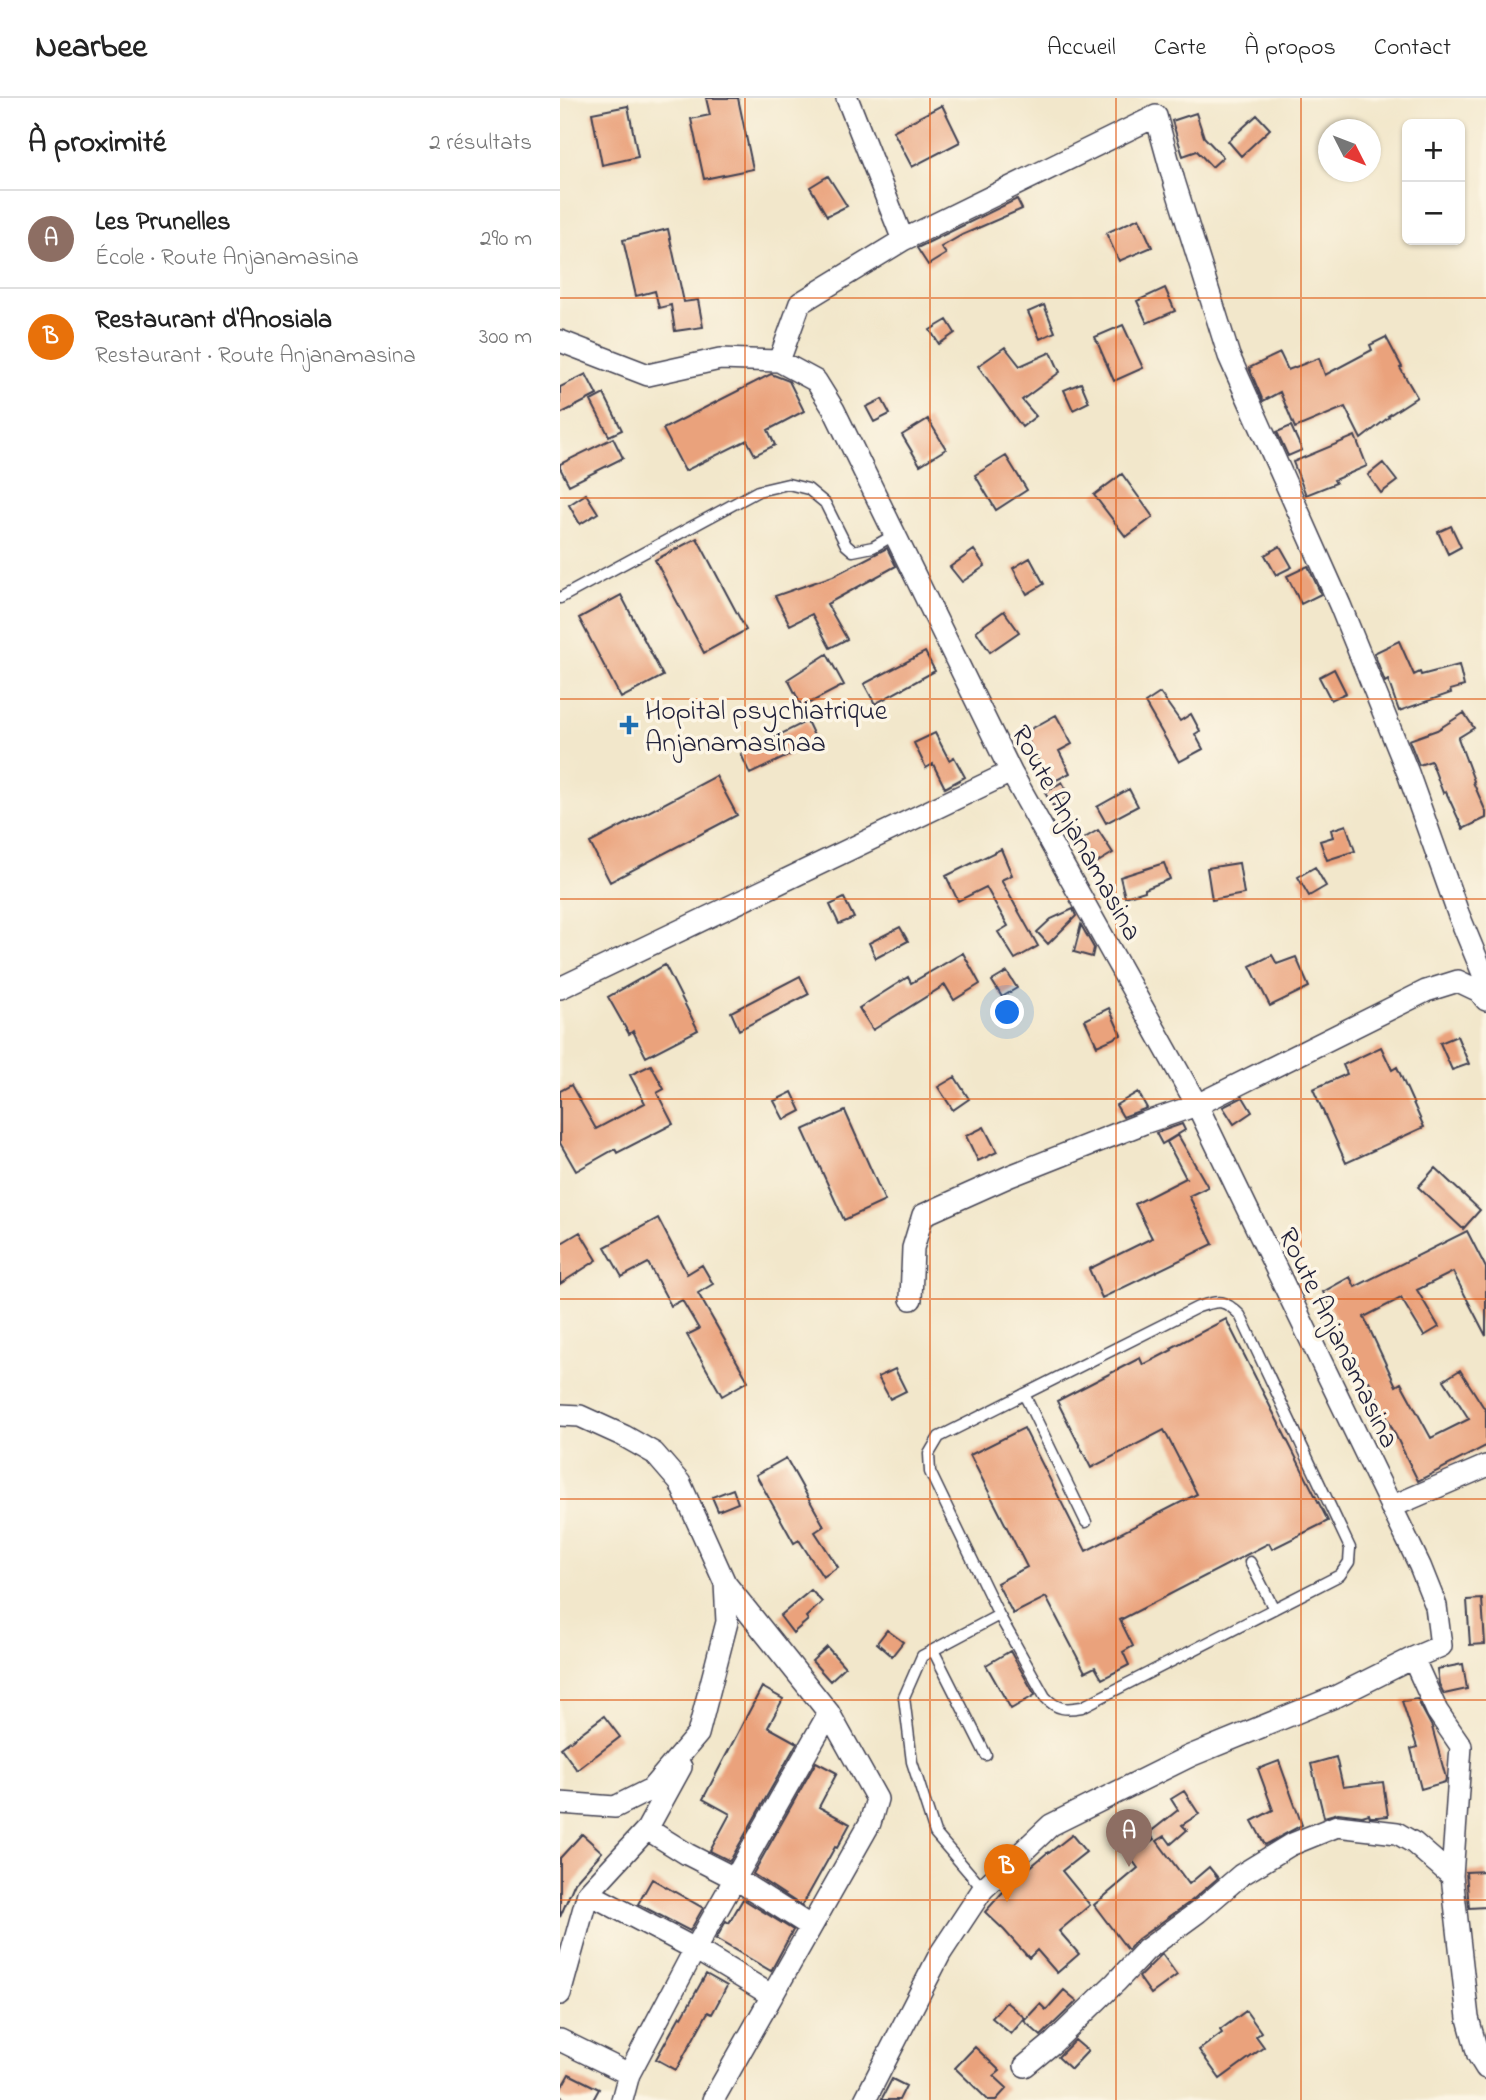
<!DOCTYPE html>
<html lang="fr">
<head>
<meta charset="utf-8">
<style>
	:root { --surface:#fff; --page:#f6f6f6; --text:#222; --muted:#767676; --line:#e0e0e0; --accent:#1f6fb2 }
	body { margin:0; font-family:"Indie Flower",sans-serif; background:var(--page); color:var(--text) }
	.controls { position:absolute; right:21px; top:21px; display:grid; overflow:hidden; border-radius:10px; box-shadow:0 2px 5px #0004 }
	.controls button { width:63px; height:63px; display:grid; place-items:center; padding:0; border:0; border-bottom:2px solid var(--line); background:var(--surface); color:var(--text); font:35px sans-serif }
	.compass { position:absolute; left:758px; top:21px; width:63px; height:63px; border-radius:50%; background:var(--surface); box-shadow:0 2px 5px #0004; rotate:132deg }
	.you { position:absolute; left:448px; top:915px; width:24px; height:24px; margin:-18px; border:5px solid #fff; border-radius:50%; background:#1a73e8; box-shadow:0 0 0 10px #1a73e833 }
	.badge { display:grid; place-items:center; width:46px; height:46px; border-radius:50%; background:var(--accent); color:#fff; font-size:23px; font-weight:700 }
	.pin { position:absolute; translate:-50% -58px; filter:drop-shadow(0 2px 4px #0008) }
	.pin::after { content:''; position:absolute; top:37px; width:24px; height:21px; background:inherit; clip-path:polygon(0 0,100% 0,50% 100%) }
	.list { margin:0; padding:0; list-style:none }
	h2 { display:flex; justify-content:space-between; align-items:center; height:91px; margin:0; padding:0 28px; font-size:30px }
	h2 small { font-size:23px; font-weight:400; color:var(--muted) }
	.list li { display:grid; grid-template-columns:46px 1fr auto; gap:21px; align-items:center; box-sizing:border-box; height:98px; padding:0 28px; border-top:2px solid var(--line) }
	.list b { display:block; font-size:26px; white-space:nowrap }
	.list p { margin:0; font-size:23px; white-space:nowrap; color:var(--muted) }
	.list em { font-size:23px; font-style:normal; color:var(--muted) }
	.map { position:relative; flex:none; width:926px; height:2002px; overflow:hidden }
	header { display:flex; align-items:center; gap:42px; box-sizing:border-box; height:98px; padding:0 35px; background:var(--surface); border-bottom:2px solid var(--line) }
	header strong { font-size:33px }
	nav { display:flex; gap:38px; margin-inline-start:auto; font-size:24px }
	main { display:flex }
	aside { flex:1; background:var(--surface) }
	.map>svg:first-child { display:block }
	.building { fill:#eaa27c }
	.lines { fill:none; stroke-linecap:round; stroke-linejoin:round }
	.lane-casing { stroke:#414051; stroke-width:13 }
	.street-casing { stroke:#414051; stroke-width:24 }
	.lane { stroke:#fff; stroke-width:10 }
	.street { stroke:#fff; stroke-width:21 }
	.grid { fill:none; stroke:#de560e; stroke-width:2; stroke-opacity:0.55 }
	.poi-dot { fill:#1f6fb2; stroke:#fcf5e5; stroke-width:2.5 }
	.labels { text-anchor:middle; stroke-width:7; stroke-linejoin:round; paint-order:stroke }
	.poi-label { font-size:28px; fill:#22223b; stroke:#fcf5e5; text-anchor:start }
	.street-label { font-size:28px; fill:#22223b; stroke:#fcf5e5 }
</style>
</head>
<body>
<header>
<strong>Nearbee</strong>
<nav><a>Accueil</a><a>Carte</a><a>À propos</a><a>Contact</a></nav>
</header>
<main>
<aside>
<h2>À proximité<small>2 résultats</small></h2>
<ul class="list">
<li><span class="badge" style="background:#8d6e63">A</span><div><b>Les Prunelles</b><p>École · Route Anjanamasina</p></div><em>290 m</em></li>
<li><span class="badge" style="background:#e8710a">B</span><div><b>Restaurant d'Anosiala</b><p>Restaurant · Route Anjanamasina</p></div><em>300 m</em></li>
</ul>
</aside>
<div class="map">
<svg width="926" height="2002" viewBox="0 0 926 2002">
	<rect width="100%" height="100%" fill="#fcf5e5"/>
	<filter id="ink" filterUnits="userSpaceOnUse"><feTurbulence type="fractalNoise" baseFrequency=".0143" numOctaves="2"/><feDisplacementMap in="SourceGraphic" scale="14" xChannelSelector="R" yChannelSelector="G"/><feConvolveMatrix kernelMatrix="1 2 1 2 8 2 1 2 1" color-interpolation-filters="sRGB"/></filter>
	<filter id="wash" filterUnits="userSpaceOnUse"><feTurbulence type="fractalNoise" baseFrequency=".00686" numOctaves="4" result="noise"/><feDisplacementMap in="SourceGraphic" scale="28" xChannelSelector="R" yChannelSelector="G"/><feGaussianBlur stdDeviation="1.57" result="paint"/><feColorMatrix in="noise" values="0 0 0 0 0 0 0 0 0 0 0 0 0 0 0 0 0 1.4 0 .05"/><feComposite in="paint" operator="in"/></filter>
	<g filter="url(#wash)">
		<rect width="100%" height="100%" fill="#f2e7cb"/>
		<g id="blocks">
			<path class="building" d="M146,0H178L193,71L144,81L131,21L150,17Z
				M382,7L400,44L352,69L333,33Z
				M68,8L78,59L42,67L32,15Z
				M636,15L644,39L663,59L652,69L637,53L623,58L612,23Z
				M697,17L710,31L681,58L668,43Z
				M268,78L287,108L267,118L250,89Z
				M457,101L462,111L402,137L381,149L386,156L368,167L357,150Z
				M579,120L592,149L559,163L546,135Z
				M108,131L124,204L138,202L143,229L115,233L111,207L99,210L95,193L76,198L63,142Z
				M605,190L615,213L587,225L577,203Z
				M484,207L495,234L480,241L468,214Z
				M387,222L395,235L379,246L370,232Z
				M563,227L583,270L554,283L535,239Z
				M826,239L842,269L840,270L857,299L828,318L829,319L801,341L785,309L735,330L720,294L703,303L689,270L720,255L728,272L759,260L765,277L812,252L810,247Z
				M445,249L460,268L491,254L500,274L462,302L476,318L462,329L418,268Z
				M26,276L37,297L0,316V289Z
				M211,276L229,283L244,313L208,332L215,347L195,357L187,342L125,373L103,331Z
				M521,285L529,304L513,312L504,292Z
				M44,296L62,332L49,338L31,303Z
				M322,301L330,316L314,324L306,309Z
				M368,321L386,351L360,367L342,337Z
				M731,328L742,352L728,358L717,334Z
				M795,338L807,368L774,382L776,385L746,397L733,364Z
				M53,340L63,360L9,387L0,370V366Z
				M446,358L467,392L436,412L415,377Z
				M823,365L837,383L821,395L808,377Z
				M562,376L593,419L566,439L534,397Z
				M26,396L38,415L20,426L9,407Z
				M891,428L901,449L888,456L878,434Z
				M137,440L186,532L144,555L95,462Z
				M720,448L732,469L716,477L705,457Z
				M327,450L336,468L267,506L287,541L270,550L252,516L230,527L215,498L273,478Z
				M414,452L425,468L402,484L390,469Z
				M470,460L484,486L467,496L453,470Z
				M748,468L761,496L741,506L727,478Z
				M61,497L103,578L61,600L19,520Z
				M444,513L459,534L430,554L416,533Z
				M839,543L854,577L860,574L861,577L899,567L904,588L890,592L891,595L839,613L828,582L825,584L814,555Z
				M365,554L375,573L315,606L304,586Z
				M267,556L284,587L242,609L228,581Z
				M774,571L786,595L771,602L759,579Z
				M600,595L620,623L631,616L640,633L635,636L643,651L619,664L585,605Z
				M904,615L914,630L898,640L914,683L913,684L926,714V720L903,731L886,694L883,695L871,663L859,667L849,642L877,632Z
				M496,617L512,646L499,653L510,675L491,685L464,635Z
				M247,623L257,644L190,676L181,656Z
				M375,635L389,662L394,659L405,679L385,690L373,666L366,670L354,645Z
				M156,678L177,717L50,784L30,745Z
				M502,684L510,698L493,708L485,695Z
				M569,691L578,708L546,725L537,709Z
				M786,727L795,753L767,762L760,743L773,739L771,732Z
				M538,732L553,755L533,767L518,744Z
				M441,751L452,777L441,782L478,848L455,861L438,834L448,828L426,789L398,803L386,778Z
				M604,765L610,781L585,791V793L565,799L560,779Z
				M679,765L684,796L652,802L647,770Z
				M755,769L766,788L749,798L738,779Z
				M284,800L294,820L279,826L270,807Z
				M513,811L516,818L488,846L477,834L491,821Z
				M521,827L534,850L532,859L514,854Z
				M340,829L348,843L316,860L309,845Z
				M403,855L420,886L394,902L385,887L313,932L299,910L348,879L351,885Z
				M712,857L717,866L736,859L749,889L710,908L690,868Z
				M105,867L138,932L86,959L73,933L69,936L48,899Z
				M447,874L457,890L442,899L432,883Z
				M240,878L249,896L179,932L171,914Z
				M549,910L561,937L537,948L525,922Z
				M897,938L909,966L892,972L880,945Z
				M821,949L832,972L837,969L864,1029L786,1065L753,991L787,976L783,967Z
				M91,967L104,991L97,995L113,1026L57,1055L55,1051L16,1073L0,1045V993L11,987L36,1031L85,1005L70,977Z
				M395,979L409,1001L393,1012L378,989Z
				M232,994L241,1013L224,1022L214,1003Z
				M578,994L587,1010L563,1019L556,1007Z
				M683,999L692,1014L674,1026L663,1009Z
				M285,1013L325,1103L284,1122L243,1032Z
				M622,1026L625,1032L602,1046L596,1035Z
				M424,1029L437,1054L418,1063L406,1038Z
				M618,1037L648,1089L629,1098L653,1146L542,1200L529,1171L592,1140L575,1106L626,1080L607,1044Z
				M875,1070L920,1112L903,1131L858,1089Z
				M98,1120L127,1176L142,1167L153,1186L138,1195L188,1283L162,1298L127,1237L139,1231L122,1202L111,1208L88,1165L62,1179L45,1149Z
				M907,1133L926,1170V1238L893,1174L857,1192L879,1229L864,1238L841,1200L804,1219L836,1288L841,1285L871,1340L909,1321L884,1282L900,1272L926,1313V1348L858,1383L809,1283L806,1284L763,1194L790,1179L795,1189Z
				M20,1134L37,1162L0,1186V1146Z
				M666,1221L768,1423L712,1451L709,1445L560,1522L573,1548L563,1554L569,1567L542,1581L535,1569L525,1574L486,1499L453,1516L437,1485L467,1469L410,1357L464,1330L526,1453L637,1396L604,1332L531,1370L497,1303L580,1260L583,1267L612,1252L611,1250Z
				M335,1271L346,1293L330,1301L318,1279Z
				M226,1360L264,1428L255,1434L278,1469L263,1479L239,1442L234,1445L196,1377Z
				M173,1391L178,1405L158,1413L152,1399Z
				M251,1492L262,1504L246,1519L248,1522L233,1535L220,1518Z
				M922,1501L925,1546L910,1547L907,1502Z
				M327,1532L343,1544L332,1558L317,1545Z
				M267,1549L285,1569L270,1583L252,1563Z
				M450,1553L475,1597L451,1611L426,1567Z
				M903,1566L907,1591L884,1596L879,1586L877,1571Z
				M202,1589L223,1601L208,1629L237,1645L170,1763L150,1753L170,1716L143,1701Z
				M857,1601L872,1629L886,1680L885,1684L861,1691L851,1651L857,1649L842,1603Z
				M44,1618L60,1639L17,1672L1,1650Z
				M776,1659L783,1689L823,1684L828,1718L817,1719H810L809,1716L802,1718L778,1715L764,1719L751,1666Z
				M719,1663L742,1727L705,1747L692,1723L713,1712L698,1671Z
				M256,1664L277,1675L259,1709L290,1726L277,1750L275,1749L242,1808L193,1776Z
				M624,1693L639,1716L622,1727L627,1732L611,1746L605,1738L597,1743L629,1786L649,1769L658,1780L630,1804L578,1841L568,1852L534,1807L578,1770L570,1759L594,1741L589,1735L618,1712L611,1701Z
				M22,1736L42,1754L15,1784L0,1819V1760Z
				M512,1737L526,1754L502,1773L530,1807L499,1833L519,1856L497,1875L477,1852L469,1860L444,1832L425,1814L459,1776L461,1777L488,1754L489,1755Z
				M926,1773V1809L909,1810L906,1774Z
				M92,1781L143,1810L130,1833L78,1806Z
				M183,1801L233,1832L211,1873L156,1841L166,1823L169,1825Z
				M602,1856L617,1877L591,1896L579,1879Z
				M146,1876L167,1888L152,1916L148,1914L116,1972L96,1961L120,1918L122,1919Z
				M504,1892L517,1903L481,1938L464,1923L480,1906L486,1912Z
				M446,1904L465,1920L451,1936L432,1920Z
				M686,1913L701,1934L696,1938L704,1949L660,1981L639,1952L662,1935L660,1932Z
				M515,1942L528,1953L511,1971L498,1959Z
				M415,1949L440,1973L434,1978L447,1990L436,2002H428L395,1970Z
				M9,1976L39,1991L33,2002H7L0,1998V1992Z
				M332,1981L346,1988L339,2002H321Z"/>
		</g>
	</g>
	<g filter="url(#ink)">
		<use href="#blocks" fill-opacity="0" stroke="#414051" stroke-width="2"/>
		<g class="lines">
			<g class="lane-casing">
				<path id="lane" d="M0,500L198,393L228,386L248,391L265,405L286,447L293,453L313,449L334,437
					M464,1296L526,1424
					M690,1464L714,1511
					M373,1552L426,1657
					M423,1791L375,1735L352,1664L344,1599L362,1558L439,1517L485,1599C497,1612 506,1612 522,1609L780,1477L789,1464L790,1450L680,1217C664,1201 659,1202 638,1209L379,1339L369,1356L370,1374L439,1517"/>
			</g>
			<g class="street-casing">
				<path id="street" d="M287,0L343,142
					M0,243L88,277L160,261L219,263L256,283L274,312L451,674L637,1007L860,1468L876,1508L881,1548L853,1560L777,1598L630,1658L491,1727L423,1791L380,1856L305,2002
					M219,263L240,205L343,142L596,18L614,83L669,258L780,507L848,675L898,815L926,883
					M0,890L451,674
					M351,1201L353,1150L363,1117L450,1078L584,1025L637,1007L866,893L898,883L919,893L926,902
					M0,1317L20,1318L64,1338L94,1355L120,1385L165,1485L167,1524L138,1636L91,1691L55,1709L0,1705
					M831,1409L926,1368
					M853,1560L877,1613L901,1648L892,1778L908,1920L918,1957L926,1970
					M87,1731L127,1756L176,1781L250,1828
					M28,1795L135,1851L211,1897
					M0,1896L28,1795L87,1731L121,1669
					M0,1942L69,1976
					M465,1968L493,1945L556,1884L586,1852L638,1814L681,1777L730,1747L777,1728L837,1735L854,1745L892,1778
					M62,2002L69,1976L135,1851L269,1615
					M153,2002L310,1725L317,1701L269,1615L165,1485"/>
			</g>
			<use href="#lane" class="lane"/>
			<use href="#street" class="street"/>
		</g>
	</g>
	<path class="grid" d="M185,0V2002M370,0V2002M556,0V2002M741,0V2002M0,200H926M0,400H926M0,601H926M0,801H926M0,1001H926M0,1201H926M0,1401H926M0,1602H926M0,1802H926"/>
	<path class="poi-dot" d="M65.5 616.5h7v7h7v7h-7v7h-7v-7h-7v-7h7z"/>
	<g class="labels">
		<g class="poi-label">
			<text x="85" y="621">Hopital psychiatrique<tspan x="85" dy="32">Anjanamasinaa</tspan></text>
		</g>
		<g class="street-label">
			<text transform="translate(518 734) rotate(61)" y="10">Route Anjanamasina</text>
			<text transform="translate(780 1239) rotate(64)" y="10">Route Anjanamasina</text>
		</g>
	</g>
</svg>
<div class="controls">
<button>+</button>
<button>−</button>
</div>
<svg class="compass" viewBox="-18 -18 36 36"><path d="M0-13l5 13h-10z" fill="#e53935"/><path d="M0 13l5-13h-10z" fill="#767676"/></svg>
<div class="you"></div>
<div class="pin badge" style="left:569px;top:1769px;background:#8d6e63">A</div>
<div class="pin badge" style="left:447px;top:1804px;background:#e8710a">B</div>
</div>
</main>
</body>
</html>
